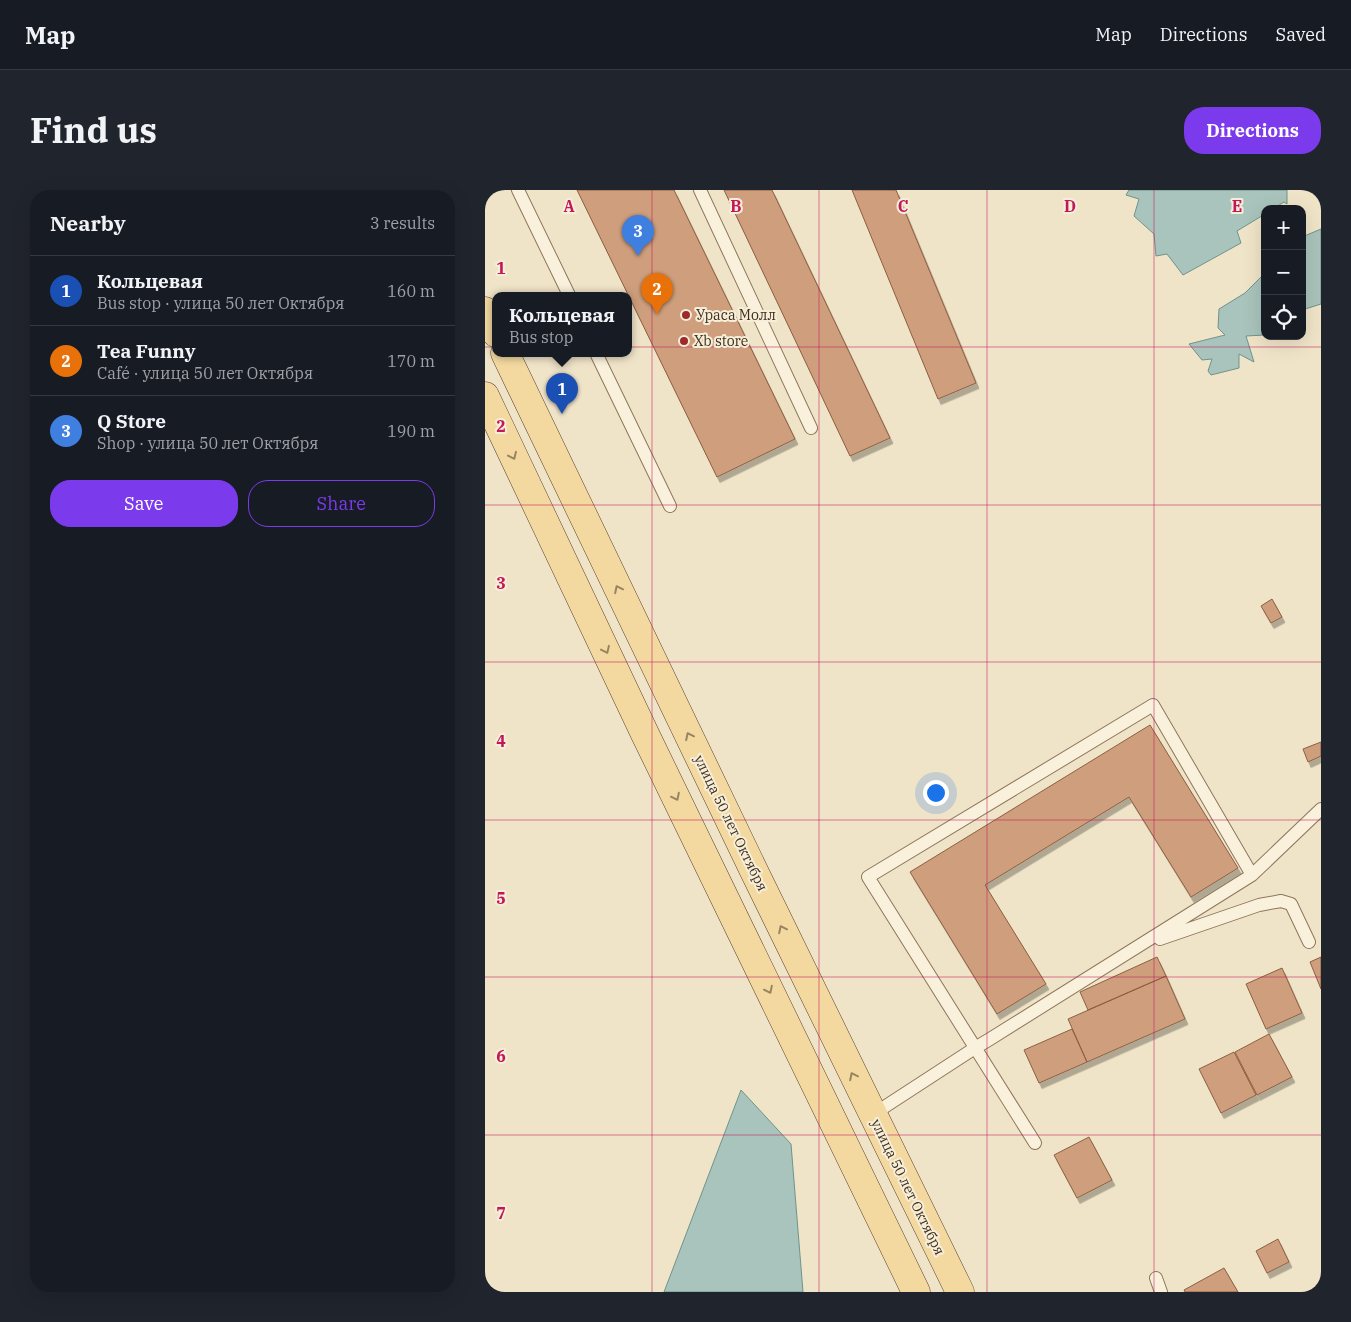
<!DOCTYPE html>
<html lang="en">
<head>
<meta charset="utf-8">
<style>
	:root { --surface:#171b24; --page:#20242c; --text:#f1f3f6; --muted:#9ea1a6; --line:#363941; --accent:#7c3aed }
	body { margin:0; font-family:"IBM Plex Serif",serif; background:var(--page); color:var(--text) }
	.controls { position:absolute; right:15px; top:15px; display:grid; overflow:hidden; border-radius:10px; box-shadow:0 5px 20px #0002 }
	.controls button { width:45px; height:45px; display:grid; place-items:center; padding:0; border:0; border-bottom:1px solid var(--line); background:var(--surface); color:var(--text); font:25px sans-serif }
	.you { position:absolute; left:450px; top:602px; width:18px; height:18px; margin:-12px; border:4px solid #fff; border-radius:50%; background:#1a73e8; box-shadow:0 0 0 8px #1a73e833 }
	.badge { display:grid; place-items:center; width:32px; height:32px; border-radius:50%; background:var(--accent); color:#fff; font-size:16px; font-weight:700 }
	.pin { position:absolute; translate:-50% -41px; filter:drop-shadow(0 1px 2px #0008) }
	.pin::after { content:''; position:absolute; top:26px; width:18px; height:15px; background:inherit; clip-path:polygon(0 0,100% 0,50% 100%) }
	.popup { position:absolute; left:7px; top:102px; width:140px; height:65px; box-sizing:border-box; display:grid; place-content:center; border-radius:10px; background:var(--surface); filter:drop-shadow(0 1px 4px #0005); font-size:16px; white-space:nowrap; color:var(--muted) }
	.popup b { font-size:19px; color:var(--text) }
	.popup::after { content:''; position:absolute; left:50%; top:100%; margin-left:-10px; border:10px solid transparent; border-top-color:var(--surface) }
	.list { margin:0; padding:0; list-style:none }
	h2 { display:flex; justify-content:space-between; align-items:center; height:65px; margin:0; padding:0 20px; font-size:21px }
	h2 small { font-size:16px; font-weight:400; color:var(--muted) }
	.list li { display:grid; grid-template-columns:32px 1fr auto; gap:15px; align-items:center; box-sizing:border-box; height:70px; padding:0 20px; border-top:1px solid var(--line) }
	.list b { display:block; font-size:19px; white-space:nowrap }
	.list p { margin:0; font-size:16px; white-space:nowrap; color:var(--muted) }
	.list em { font-size:16px; font-style:normal; color:var(--muted) }
	.actions { display:flex; gap:10px; padding:15px 20px }
	.actions a { flex:1; padding:11px 0; border:1px solid var(--accent); border-radius:20px; text-align:center; font-size:18px; color:var(--accent) }
	.actions .main { background:var(--accent); color:#fff }
	.icon { flex:none; width:28px; height:28px; fill:none; stroke:currentColor; stroke-width:2; stroke-linecap:round; stroke-linejoin:round }
	.map { position:relative; flex:none; width:836px; height:1102px; overflow:hidden; border-radius:20px }
	header { display:flex; align-items:center; gap:30px; box-sizing:border-box; height:70px; padding:0 25px; background:var(--surface); border-bottom:1px solid var(--line) }
	header strong { font-size:24px }
	nav { display:flex; gap:28px; margin-inline-start:auto; font-size:18px }
	.intro { display:flex; align-items:center; justify-content:space-between; box-sizing:border-box; height:120px; padding:0 30px }
	h1 { margin:0; font-size:35px }
	.button { padding:12px 22px; border-radius:20px; background:var(--accent); color:#fff; font-size:18px; font-weight:700 }
	main { display:flex; gap:30px; padding:0 30px }
	aside { flex:1; background:var(--surface); border-radius:20px; box-shadow:0 5px 20px #0002 }
	.map>svg:first-child { display:block }
	.water { fill:#a9c4bc; stroke:#6f938a }
	.building { fill:#cf9f7d; stroke:#8d5f41; filter:url(#shadow) }
	.lines { fill:none; stroke-linecap:round; stroke-linejoin:round }
	.lane-casing { stroke:#8d765c; stroke-width:14 }
	.primary-casing { stroke:#5b4430; stroke-width:29 }
	.lane { stroke:#faf1dc; stroke-width:12 }
	.primary { stroke:#f3d9a0; stroke-width:28 }
	.oneway { stroke:#988460 }
	.grid { fill:none; stroke:#c2185b; stroke-width:1; stroke-opacity:0.55 }
	.poi-dot { fill:#9e2a2b; stroke:#f7eed8; stroke-width:2 }
	.labels { text-anchor:middle; stroke-width:4; stroke-linejoin:round; paint-order:stroke }
	.poi-label { font-size:14px; fill:#3d2e20; stroke:#f7eed8; text-anchor:start }
	.street-label { font-size:14px; fill:#3d2e20; stroke:#f7eed8 }
	.grid-label { font-size:16px; text-anchor:middle; font-weight:bold; fill:#c2185b; stroke:#f7eed8; stroke-width:4; stroke-linejoin:round; paint-order:stroke }
</style>
</head>
<body>
<header>
<strong>Map</strong>
<nav><a>Map</a><a>Directions</a><a>Saved</a></nav>
</header>
<div class="intro"><h1>Find us</h1><a class="button">Directions</a></div>
<main>
<aside>
<h2>Nearby<small>3 results</small></h2>
<ul class="list">
<li><span class="badge" style="background:#1a4fb4">1</span><div><b>Кольцевая</b><p>Bus stop · улица 50 лет Октября</p></div><em>160 m</em></li>
<li><span class="badge" style="background:#e8710a">2</span><div><b>Tea Funny</b><p>Café · улица 50 лет Октября</p></div><em>170 m</em></li>
<li><span class="badge" style="background:#3f7fe0">3</span><div><b>Q Store</b><p>Shop · улица 50 лет Октября</p></div><em>190 m</em></li>
</ul>
<div class="actions"><a class="main">Save</a><a>Share</a></div>
</aside>
<div class="map">
<svg width="836" height="1102" viewBox="0 0 836 1102">
	<defs>
		<filter id="shadow"><feDropShadow dx="3" dy="5.5" stdDeviation="0" flood-color="#0004"/></filter>
	</defs>
	<rect width="100%" height="100%" fill="#f0e4c8"/>
	<path class="water" d="M644,0H802V14L799,12L788,19H780V24L752,41L756,53L698,85L682,64L671,66L669,44L649,26L654,9L641,5Z
		M836,39V114L817,120V47Z
		M780,83V145L761,146L769,172L754,164V178L726,185L723,181L727,169L717,170L704,154L740,145L733,138L734,119L760,103Z
		M256,900L306,954L318,1102H179Z"/>
	<path class="building" d="M92,0H189L310,249L232,287Z
		M239,0H287L405,248L365,266Z
		M367,0H411L491,193L453,209Z
		M787,409L797,427L786,433L776,416Z
		M665,535L753,678L706,707L644,607L500,695L561,794L512,824L425,682Z
		M836,552V566L823,572L818,559Z
		M672,767L681,786L603,820L595,802Z
		M836,767V799L825,772Z
		M797,778L817,823L781,839L761,794Z
		M681,786L700,829L602,872L583,829Z
		M587,839L602,872L554,893L539,860Z
		M784,844L807,887L772,905L750,862Z
		M749,862L771,905L736,923L714,879Z
		M604,947L627,990L592,1008L569,965Z
		M793,1049L804,1072L782,1083L771,1061Z
		M739,1078L753,1102H700L699,1100Z"/>
	<g class="lines">
		<g class="lane-casing">
			<path id="lane" d="M33,0L84,105
				M215,0L326,238
				M111,163L185,316
				M767,685L836,619
				M675,749L774,715L796,711L806,714L824,752
				M387,925L490,858L505,849L767,685L668,515L383,687L550,953
				M671,1088L676,1102"/>
		</g>
		<g class="primary-casing">
			<path id="primary" d="M0,121L11,143
				M20,163L268,679L475,1102
				M0,206L160,544L431,1102"/>
		</g>
		<use href="#lane" class="lane"/>
		<use href="#primary" class="primary"/>
	</g>
	<defs><path id="oneway-chevron" d="M-2-3.5L2.5 0L-2 3.5" fill="none" stroke-width="1.6" stroke-linecap="round" stroke-linejoin="round" transform="scale(1.25)"/></defs>
	<g class="oneway">
		<use href="#oneway-chevron" transform="translate(28 266) rotate(65)"/>
		<use href="#oneway-chevron" transform="translate(133 399) rotate(-116)"/>
		<use href="#oneway-chevron" transform="translate(121 460) rotate(65)"/>
		<use href="#oneway-chevron" transform="translate(204 546) rotate(-116)"/>
		<use href="#oneway-chevron" transform="translate(191 607) rotate(64)"/>
		<use href="#oneway-chevron" transform="translate(297 739) rotate(-116)"/>
		<use href="#oneway-chevron" transform="translate(284 800) rotate(64)"/>
		<use href="#oneway-chevron" transform="translate(368 886) rotate(-116)"/>
	</g>
	<path class="grid" d="M167,0V1102M334,0V1102M502,0V1102M669,0V1102M0,157H836M0,315H836M0,472H836M0,630H836M0,787H836M0,945H836"/>
	<g class="poi-dot">
		<circle cx="201" cy="125" r="5"/>
		<circle cx="199" cy="151" r="5"/>
	</g>
	<g class="labels">
		<g class="poi-label">
			<text x="211" y="130">Ураса Молл</text>
			<text x="209" y="156">Xb store</text>
		</g>
		<g class="street-label">
			<text transform="translate(246 633) rotate(64)" y="5">улица 50 лет Октября</text>
			<text transform="translate(423 997) rotate(64)" y="5">улица 50 лет Октября</text>
		</g>
	</g>
	<g class="grid-label">
		<text x="84" y="22">A</text>
		<text x="251" y="22">B</text>
		<text x="418" y="22">C</text>
		<text x="585" y="22">D</text>
		<text x="752" y="22">E</text>
		<text x="16" y="84">1</text>
		<text x="16" y="242">2</text>
		<text x="16" y="399">3</text>
		<text x="16" y="557">4</text>
		<text x="16" y="714">5</text>
		<text x="16" y="872">6</text>
		<text x="16" y="1029">7</text>
	</g>
</svg>
<div class="controls">
<button>+</button>
<button>−</button>
<button><svg class="icon" aria-label="locate" viewBox="0 0 24 24"><circle cx="12" cy="12" r="6"/><path d="M12 2v4M12 18v4M2 12h4M18 12h4"/></svg></button>
</div>
<div class="you"></div>
<div class="pin badge" style="left:77px;top:224px;background:#1a4fb4">1</div>
<div class="popup"><b>Кольцевая</b>Bus stop</div>
<div class="pin badge" style="left:172px;top:124px;background:#e8710a">2</div>
<div class="pin badge" style="left:153px;top:66px;background:#3f7fe0">3</div>
</div>
</main>
</body>
</html>
